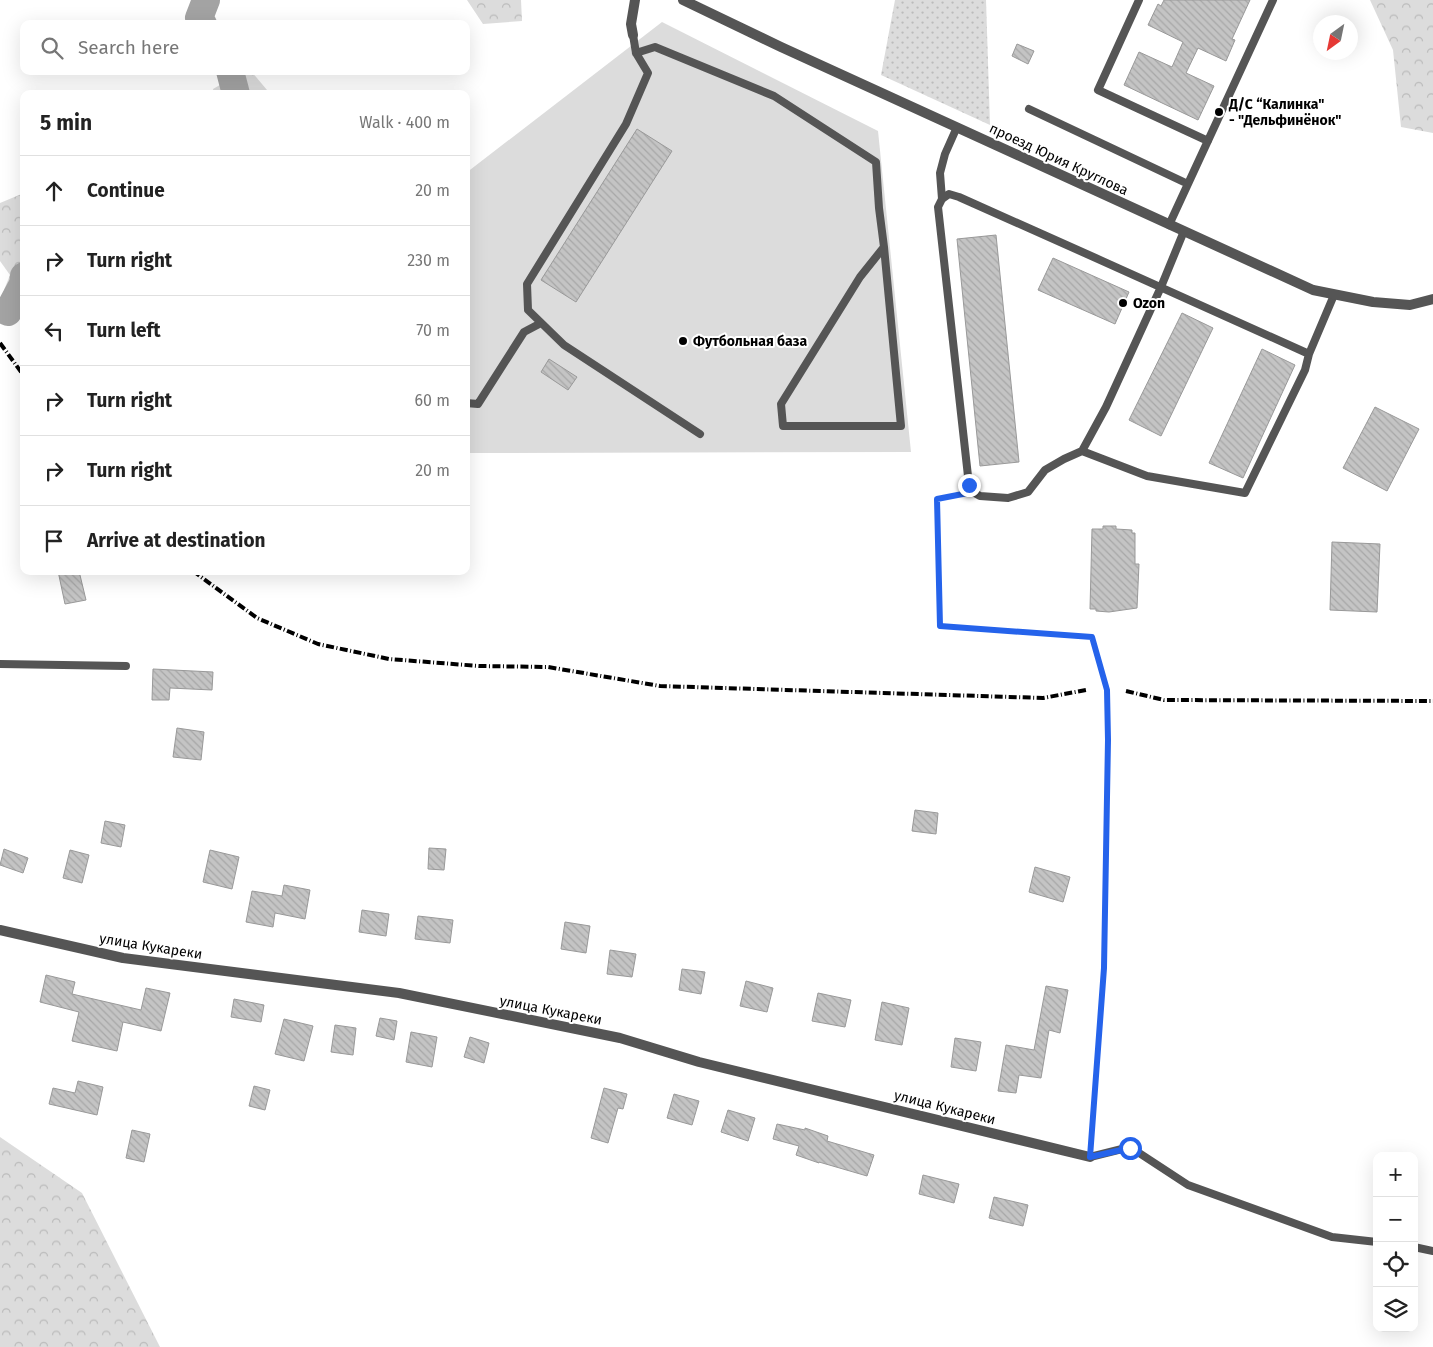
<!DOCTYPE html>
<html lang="en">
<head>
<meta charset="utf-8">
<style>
	:root { --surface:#fff; --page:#f2f2f2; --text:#222; --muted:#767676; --line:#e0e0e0 }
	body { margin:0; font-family:"Fira Sans",sans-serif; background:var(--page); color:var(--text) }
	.controls { position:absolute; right:15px; bottom:15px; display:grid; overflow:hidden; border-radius:10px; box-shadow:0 5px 20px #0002 }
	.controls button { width:45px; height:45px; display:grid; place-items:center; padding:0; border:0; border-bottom:1px solid var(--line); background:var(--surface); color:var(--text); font:25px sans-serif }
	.compass { position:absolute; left:1313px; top:15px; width:45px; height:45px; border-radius:50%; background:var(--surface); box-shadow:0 5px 20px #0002; rotate:213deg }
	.stop { position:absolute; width:15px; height:15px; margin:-11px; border:4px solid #2563eb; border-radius:50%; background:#fff }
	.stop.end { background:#2563eb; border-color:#fff; box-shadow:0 1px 5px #0008 }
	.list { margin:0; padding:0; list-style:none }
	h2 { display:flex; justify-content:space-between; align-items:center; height:65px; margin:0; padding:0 20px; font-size:21px }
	h2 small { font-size:16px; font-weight:400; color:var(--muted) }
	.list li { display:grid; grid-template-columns:32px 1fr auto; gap:15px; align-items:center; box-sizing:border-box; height:70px; padding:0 20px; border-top:1px solid var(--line) }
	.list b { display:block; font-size:19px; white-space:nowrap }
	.list em { font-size:16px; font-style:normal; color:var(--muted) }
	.icon { flex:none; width:28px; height:28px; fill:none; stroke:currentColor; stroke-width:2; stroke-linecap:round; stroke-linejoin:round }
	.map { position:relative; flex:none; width:1433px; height:1347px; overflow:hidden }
	.search { position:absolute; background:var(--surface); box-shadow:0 5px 20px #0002; left:20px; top:20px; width:450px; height:55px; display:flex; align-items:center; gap:12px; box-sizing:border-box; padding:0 18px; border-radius:10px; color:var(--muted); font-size:19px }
	.panel { position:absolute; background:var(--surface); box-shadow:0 5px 20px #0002; left:20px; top:90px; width:450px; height:485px; border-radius:10px }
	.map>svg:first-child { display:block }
	.grass { fill:url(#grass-dots) }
	.forest { fill:url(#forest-crowns) }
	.garden { fill:#dcdcdc }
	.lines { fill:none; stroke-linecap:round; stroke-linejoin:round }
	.river { stroke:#a3a3a3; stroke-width:28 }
	.building { fill:url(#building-back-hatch); stroke:#999 }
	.path { stroke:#777; stroke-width:2.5; stroke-dasharray:1 2.5; stroke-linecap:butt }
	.service { stroke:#555; stroke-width:8 }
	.minor { stroke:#555; stroke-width:10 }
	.rail { stroke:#000; stroke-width:4; stroke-dasharray:8 2.5 1 2.5; stroke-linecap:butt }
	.route { stroke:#2563eb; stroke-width:6 }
	.poi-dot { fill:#000; stroke:#fff; stroke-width:2 }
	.labels { text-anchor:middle; stroke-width:4; stroke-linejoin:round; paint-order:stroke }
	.poi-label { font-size:14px; font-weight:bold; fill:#000; stroke:#fff; text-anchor:start }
	.street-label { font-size:14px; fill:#000; stroke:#fff }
</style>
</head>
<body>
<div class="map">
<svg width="1433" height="1347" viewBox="0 0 1433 1347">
	<defs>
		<pattern id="grass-dots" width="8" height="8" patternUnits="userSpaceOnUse" patternTransform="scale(1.25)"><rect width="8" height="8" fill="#dcdcdc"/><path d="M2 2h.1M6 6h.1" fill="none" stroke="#bbb" stroke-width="1.8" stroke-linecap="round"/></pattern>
		<pattern id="forest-crowns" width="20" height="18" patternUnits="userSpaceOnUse" patternTransform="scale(1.25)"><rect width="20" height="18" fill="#dcdcdc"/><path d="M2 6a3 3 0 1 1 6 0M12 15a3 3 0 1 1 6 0" fill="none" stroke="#bbb"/></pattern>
		<pattern id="building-back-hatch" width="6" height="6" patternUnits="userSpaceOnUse" patternTransform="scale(1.25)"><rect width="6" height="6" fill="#c4c4c4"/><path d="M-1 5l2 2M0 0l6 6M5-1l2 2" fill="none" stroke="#a7a7a7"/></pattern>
	</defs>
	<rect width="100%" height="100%" fill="#fff"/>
	<path class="grass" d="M895,0H986L990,125L881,75Z"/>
	<path class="forest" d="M467,0H521L522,21L483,24Z
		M1370,0H1433V133L1401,127L1393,50Z
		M244,71H251L267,90L266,94H214L213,89Z
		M24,193V305L4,290L10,275L0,261V203Z
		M0,1137L82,1193L160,1347H0Z"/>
	<path class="garden" d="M662,22L878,131L911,452L466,453V173Z"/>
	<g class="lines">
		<path class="river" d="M203,24L199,18L206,0
			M230,71L236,94
			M8,312L23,284L24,276"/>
	</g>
	<path class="building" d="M1164,0H1250L1232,39L1235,40L1226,61L1198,48L1186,73L1214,86L1198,120L1124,85L1139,52L1172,67L1183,42L1148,25L1158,4L1161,6Z
		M1017,44L1034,51L1028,64L1012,56Z
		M637,129L672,151L576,302L541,280Z
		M996,235L1019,462L980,466L957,239Z
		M1053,258L1129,292L1115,324L1038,290Z
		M1182,313L1213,328L1161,436L1129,420Z
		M1262,349L1295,365L1243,478L1209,463Z
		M549,359L577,377L568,390L541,372Z
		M1375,407L1419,429L1387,491L1343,468Z
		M1103,526H1116V529L1132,530V533H1135V564H1139L1137,608L1109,612L1096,611V609H1090L1092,529H1103Z
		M1332,542L1380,544L1377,612L1330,610Z
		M58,571H79L86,600L65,604Z
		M153,669L213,672L212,690L170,688L169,700H152Z
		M177,728L204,732L201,760L173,757Z
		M915,810L938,813L936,834L912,831Z
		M105,821L125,825L121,847L101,843Z
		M429,848L446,849L444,870L428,869Z
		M4,849L28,858L23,873L0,865Z
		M70,850L89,855L82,883L63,878Z
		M210,850L239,857L232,889L203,882Z
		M1035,867L1070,877L1063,902L1029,892Z
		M284,885L310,890L305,919L275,913L273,927L246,922L252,891L282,896Z
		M362,910L389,914L386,936L359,932Z
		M418,916L453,920L450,943L415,939Z
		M565,922L590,926L586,953L561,949Z
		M610,950L636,954L632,977L607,974Z
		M682,969L705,972L701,994L679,990Z
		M46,975L75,982L72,994L141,1010L146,988L170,993L161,1031L123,1022L117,1051L72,1041L79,1012L40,1002Z
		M746,981L773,988L767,1012L740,1006Z
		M1046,986L1068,990L1060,1033L1049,1030L1041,1078L1019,1075L1016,1093L998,1091L1006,1045L1034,1050Z
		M818,993L851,1000L845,1027L812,1021Z
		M234,999L264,1005L261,1022L231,1017Z
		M882,1002L909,1008L902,1045L875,1040Z
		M380,1018L397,1021L394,1040L376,1036Z
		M284,1019L313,1026L304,1061L275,1054Z
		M335,1025L356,1028L353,1055L331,1052Z
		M411,1032L437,1037L432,1067L406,1062Z
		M470,1037L489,1043L484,1063L464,1057Z
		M955,1038L981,1042L976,1071L951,1067Z
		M78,1081L103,1087L97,1115L49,1104L53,1088L75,1093Z
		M254,1086L270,1090L265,1110L249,1106Z
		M604,1088L627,1094L623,1109L618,1108L608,1143L591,1138Z
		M674,1094L699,1101L692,1125L667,1118Z
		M728,1110L755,1118L748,1141L721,1132Z
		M777,1124L805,1130V1128L828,1136L827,1141L874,1155L867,1176L819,1162V1163L796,1155L799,1146L773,1139Z
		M132,1130L150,1134L144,1162L126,1158Z
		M923,1175L959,1184L954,1203L919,1194Z
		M994,1197L1028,1205L1023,1226L989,1218Z"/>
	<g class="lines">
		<path class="path" d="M961,494L937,499L940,627L1092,637L1107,690L1109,740L1104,968L1090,1145"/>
		<path class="service" d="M1139,0L1098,90L1208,141
			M633,35L636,53L655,47L774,96L876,162L879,208L884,247L860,277L781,404L783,426H901L884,247
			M636,53L648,73L626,124L527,284L528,310L564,345L700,434
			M1029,109L1188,184
			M942,199L940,173L945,154L957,127
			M1169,225L1273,0
			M1184,231L1161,287L1106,407L1082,451L1064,459L1045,470L1028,492L1008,498L980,496L973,492L969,485L938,207L942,199L949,194L959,197C1076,249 1192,301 1309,354L1334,295
			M466,403L478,404L524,332L541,323
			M1082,451L1147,476L1245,493L1305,370L1309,354
			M0,664L126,666
			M1090,1157L1130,1147L1188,1185L1332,1237L1377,1242
			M1414,1247L1433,1251"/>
		<path class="minor" d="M683,0L781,47L1313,290L1373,302L1410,305L1433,299
			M633,35L631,24L635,0
			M0,930L123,958L399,993L620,1038L699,1062L1090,1157"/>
		<path class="rail" d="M0,343L24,376
			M193,571L257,618L318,644L389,659L479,666L548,667L660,686L1043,698L1086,690
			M1126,691L1164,700L1433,701"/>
	</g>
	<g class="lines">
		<path class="route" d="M969,485L973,492L937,499L940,626L1092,637L1107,690L1108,740L1104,968L1090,1157L1130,1148"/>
	</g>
	<g class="poi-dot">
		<circle cx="1219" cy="112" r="5"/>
		<circle cx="1123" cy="303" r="5"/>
		<circle cx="683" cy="341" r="5"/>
	</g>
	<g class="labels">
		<g class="poi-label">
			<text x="1229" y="109">Д/С “Калинка"<tspan x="1229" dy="16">- "Дельфинёнок"</tspan></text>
			<text x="1133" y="308">Ozon</text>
			<text x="693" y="346">Футбольная база</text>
		</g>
		<g class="street-label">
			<text transform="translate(1059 159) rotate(25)" y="5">проезд Юрия Круглова</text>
			<text transform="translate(151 946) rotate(9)" y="5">улица Кукареки</text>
			<text transform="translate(551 1010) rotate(11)" y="5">улица Кукареки</text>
			<text transform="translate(945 1107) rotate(14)" y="5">улица Кукареки</text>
		</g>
	</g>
</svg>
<div class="controls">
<button>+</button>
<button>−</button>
<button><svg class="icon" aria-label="locate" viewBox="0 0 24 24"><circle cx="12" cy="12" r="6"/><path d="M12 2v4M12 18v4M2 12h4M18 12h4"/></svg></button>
<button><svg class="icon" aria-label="layers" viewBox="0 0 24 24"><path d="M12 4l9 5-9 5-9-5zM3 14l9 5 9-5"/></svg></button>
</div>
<svg class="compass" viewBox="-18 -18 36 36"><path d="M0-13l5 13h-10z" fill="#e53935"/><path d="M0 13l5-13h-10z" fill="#767676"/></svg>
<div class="stop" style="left:1130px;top:1148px"></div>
<div class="stop end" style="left:969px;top:485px"></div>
<div class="search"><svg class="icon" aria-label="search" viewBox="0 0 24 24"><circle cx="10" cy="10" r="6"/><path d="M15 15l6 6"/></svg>Search here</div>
<section class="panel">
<h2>5 min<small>Walk · 400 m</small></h2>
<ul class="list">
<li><svg class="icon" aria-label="ahead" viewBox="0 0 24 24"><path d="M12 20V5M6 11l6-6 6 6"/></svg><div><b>Continue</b></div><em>20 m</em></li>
<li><svg class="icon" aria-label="right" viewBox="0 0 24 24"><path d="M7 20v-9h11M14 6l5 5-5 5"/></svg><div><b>Turn right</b></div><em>230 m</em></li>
<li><svg class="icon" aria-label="left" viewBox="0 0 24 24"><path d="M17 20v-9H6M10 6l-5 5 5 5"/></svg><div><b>Turn left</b></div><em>70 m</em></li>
<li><svg class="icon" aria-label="right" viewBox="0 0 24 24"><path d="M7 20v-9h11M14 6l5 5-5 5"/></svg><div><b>Turn right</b></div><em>60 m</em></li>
<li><svg class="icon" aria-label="right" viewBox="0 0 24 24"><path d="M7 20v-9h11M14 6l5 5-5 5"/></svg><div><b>Turn right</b></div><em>20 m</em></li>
<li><svg class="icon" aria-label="arrive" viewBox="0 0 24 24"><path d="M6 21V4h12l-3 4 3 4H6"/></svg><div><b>Arrive at destination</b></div></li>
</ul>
</section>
</div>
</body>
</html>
